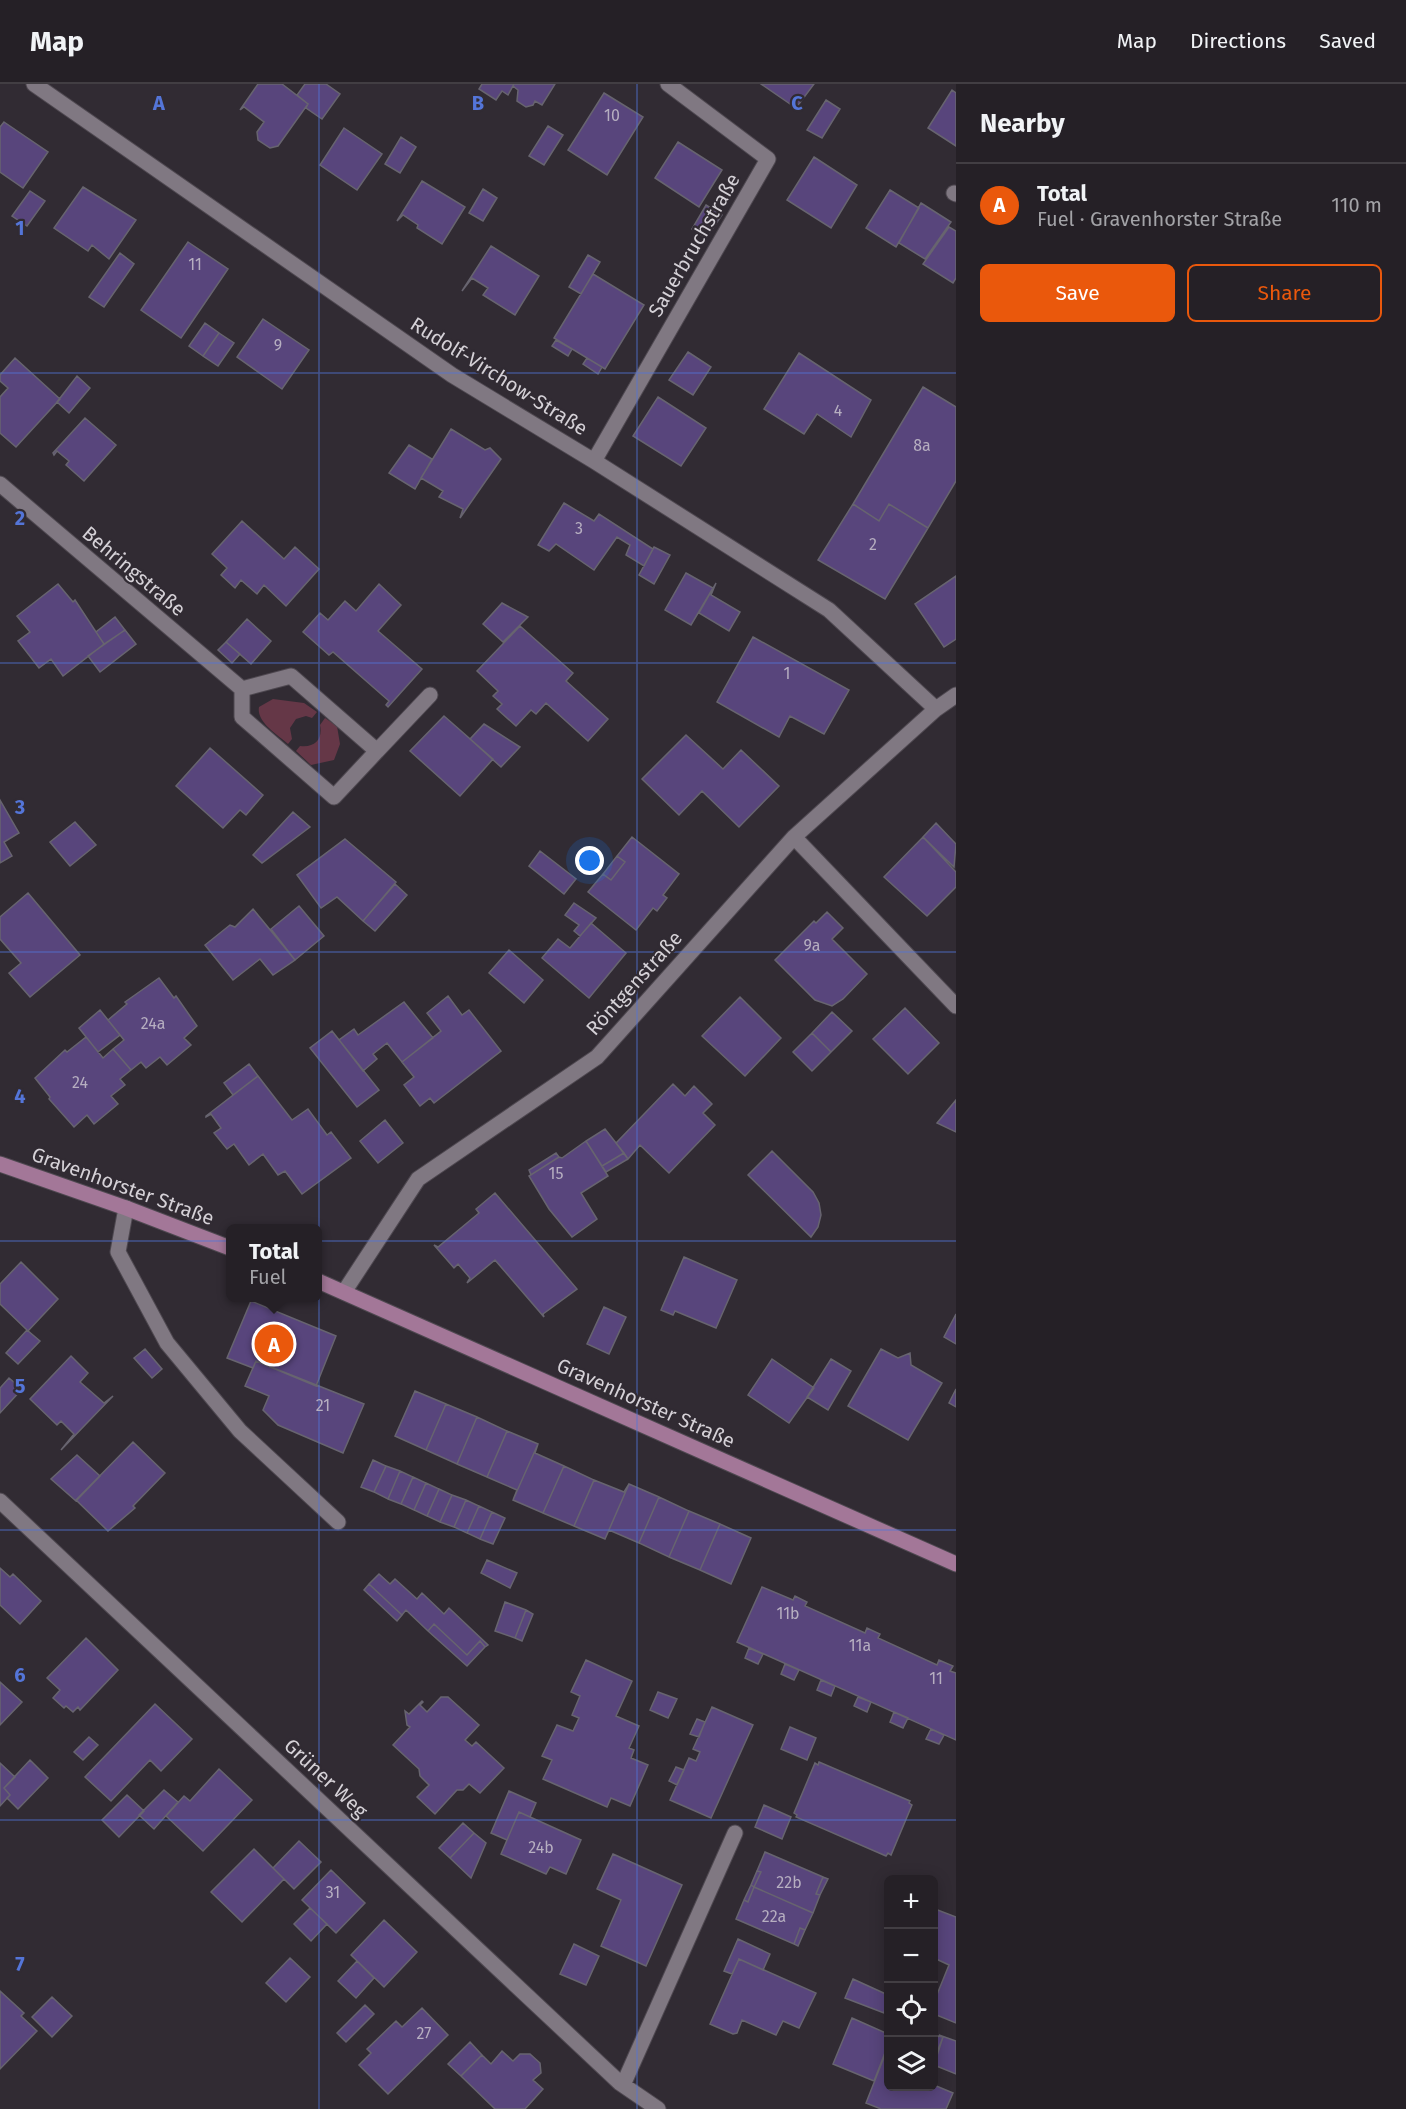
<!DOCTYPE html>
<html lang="en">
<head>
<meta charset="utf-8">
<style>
	:root { --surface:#252026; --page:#312d32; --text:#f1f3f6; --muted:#a3a3a7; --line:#423e43; --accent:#ea580c }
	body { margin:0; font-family:"Fira Sans",sans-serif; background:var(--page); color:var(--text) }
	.controls { position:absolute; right:18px; bottom:18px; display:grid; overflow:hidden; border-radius:9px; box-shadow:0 3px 15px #0003 }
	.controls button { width:54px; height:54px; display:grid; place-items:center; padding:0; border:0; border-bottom:2px solid var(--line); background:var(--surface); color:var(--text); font:30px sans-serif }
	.you { position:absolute; left:590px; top:777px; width:21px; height:21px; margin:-15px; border:4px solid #fff; border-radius:50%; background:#1a73e8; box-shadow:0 0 0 9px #1a73e833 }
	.badge { display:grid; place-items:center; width:39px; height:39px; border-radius:50%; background:var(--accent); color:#fff; font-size:20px; font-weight:700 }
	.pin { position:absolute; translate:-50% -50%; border:3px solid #fff; box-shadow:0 2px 6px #0006 }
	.popup { position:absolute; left:226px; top:1140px; width:96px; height:78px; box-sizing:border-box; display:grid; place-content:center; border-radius:9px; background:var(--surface); filter:drop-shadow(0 2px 4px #0005); font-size:20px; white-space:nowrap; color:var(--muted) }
	.popup b { font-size:22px; color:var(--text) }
	.popup::after { content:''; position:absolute; left:50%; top:100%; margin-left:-12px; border:12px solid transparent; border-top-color:var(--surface) }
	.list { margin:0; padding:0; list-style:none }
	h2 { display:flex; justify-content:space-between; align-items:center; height:78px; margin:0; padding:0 24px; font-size:26px }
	h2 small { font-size:20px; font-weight:400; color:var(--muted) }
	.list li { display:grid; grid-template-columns:39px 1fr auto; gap:18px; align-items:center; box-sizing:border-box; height:84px; padding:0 24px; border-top:2px solid var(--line) }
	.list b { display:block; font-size:22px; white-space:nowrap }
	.list p { margin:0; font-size:20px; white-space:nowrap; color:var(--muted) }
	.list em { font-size:20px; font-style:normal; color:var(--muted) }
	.actions { display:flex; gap:12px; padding:18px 24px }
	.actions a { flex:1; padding:14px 0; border:2px solid var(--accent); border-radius:9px; text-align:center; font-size:21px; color:var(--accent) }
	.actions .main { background:var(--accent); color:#fff }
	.icon { flex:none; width:33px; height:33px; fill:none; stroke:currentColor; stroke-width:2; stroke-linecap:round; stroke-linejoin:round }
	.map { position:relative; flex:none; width:956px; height:2025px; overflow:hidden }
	header { display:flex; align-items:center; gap:36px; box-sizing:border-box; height:84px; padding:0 30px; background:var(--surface); border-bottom:2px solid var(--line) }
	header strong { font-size:28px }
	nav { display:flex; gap:33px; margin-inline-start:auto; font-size:21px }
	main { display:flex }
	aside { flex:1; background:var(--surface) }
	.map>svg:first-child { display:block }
	.green { fill:#653747 }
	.building { fill:#58457c; stroke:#67646f; stroke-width:1.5 }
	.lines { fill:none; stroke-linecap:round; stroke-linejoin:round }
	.minor-casing { stroke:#4e4850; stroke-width:17 }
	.major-casing { stroke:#4e4850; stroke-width:17 }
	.minor { stroke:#807882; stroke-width:15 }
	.major { stroke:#a37798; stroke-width:15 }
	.grid { fill:none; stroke:#5475d8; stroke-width:1.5; stroke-opacity:0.55 }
	.labels { text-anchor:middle; stroke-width:4.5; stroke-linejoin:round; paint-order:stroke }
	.number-label { font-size:16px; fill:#b6aec0 }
	.street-label { font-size:20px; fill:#d5d1d7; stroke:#312b33 }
	.grid-label { font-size:20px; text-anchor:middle; font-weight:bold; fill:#5475d8; stroke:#312b33; stroke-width:4.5; stroke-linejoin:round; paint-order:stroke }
</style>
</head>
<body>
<header>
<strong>Map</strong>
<nav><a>Map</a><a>Directions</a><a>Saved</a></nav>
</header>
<main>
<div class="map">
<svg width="956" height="2025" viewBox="0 0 956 2025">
	<rect width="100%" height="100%" fill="#312b33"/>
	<path class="green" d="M273,615L304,619L317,628L312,634L306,632L296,635L290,644L292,655L288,660C278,651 256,638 259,623Z
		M325,634L337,642L340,660L334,676L311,681L296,667L300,662C315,664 323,655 320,641Z"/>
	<path class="building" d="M258,0H282L308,20L278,62L270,64L258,56L257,48L264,38L244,23L240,26Z
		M305,0H326L340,10L322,35L306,24L308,20L297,11Z
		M482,0H514L508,11L502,7L496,16L479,5Z
		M514,0H555L542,21L535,17L533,21L526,23L517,17L518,6L513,2Z
		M761,0H814L796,24Z
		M952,6L956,9V62L928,44Z
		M604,9L643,33L607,91L568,66Z
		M826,16L840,25L822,54L807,46Z
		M4,38L48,68L23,104L0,88V43Z
		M548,42L563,51L544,81L529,72Z
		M344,44L382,70L357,106L320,81Z
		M401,53L416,63L400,89L385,80Z
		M678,58L722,86L699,123L655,94Z
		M814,73L857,101L831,144L787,116Z
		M422,97L465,123L442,160L417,144L418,141L403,131L397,137Z
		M83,103L136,136L109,175L92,161L88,167L54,144Z
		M483,105L497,114L483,137L469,129Z
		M890,106L919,124L896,163L866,144Z
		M30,107L45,117L27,142L12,132Z
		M921,119L951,138L925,175L899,159Z
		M706,121L722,131L706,154L692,145Z
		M949,143L956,147V194L953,199L923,180Z
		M188,158L228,185L181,254L141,226Z
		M491,162L539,192L515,231L483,211L488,204L472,194L462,207Z
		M120,169L134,180L104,223L89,213Z
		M588,171L600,178L581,210L569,203Z
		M593,190L644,221L605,285L554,254Z
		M263,235L309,266L282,305L237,273Z
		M205,239L219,249L203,272L189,262Z
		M219,249L234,259L218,282L203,272Z
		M556,256L572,265L568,272L552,262Z
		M688,268L711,283L693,311L669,296Z
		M799,269L871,316L851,353L817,330L804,350L764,325Z
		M15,274L60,315L16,363L0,349V313L8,304L0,297V291Z
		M587,274L602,283L598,290L583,280Z
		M77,292L90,304L69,329L57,318Z
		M923,303L956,323V397L928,444L889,420L879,437L853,420Z
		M658,313L706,344L681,382L633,352Z
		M85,334L116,361L84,397L66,381L69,377L57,367L54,371L53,369Z
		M451,345L485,366L490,364L501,375L460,434L463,425L439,413L443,407L421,394Z
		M409,361L432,375L415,405L389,389Z
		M564,419L594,437L599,430L653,465L644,482L626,471L630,461L617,453L594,486L556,460L549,467L538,461Z
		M853,420L879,437L889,420L928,444L885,515L818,476Z
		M242,437L284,475L295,463L319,485L286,522L264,501L257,510L241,496L235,504L221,491L227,484L212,470Z
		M654,463L670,471L654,500L639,491Z
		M686,489L713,504L691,541L665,526Z
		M956,492V555L944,563L915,520Z
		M716,499L711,511L740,528L729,547L699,529Z
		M58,500L73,518L75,516L104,560L63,592L51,575L39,584L18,557L30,548L17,532Z
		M379,500L401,521L378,547L422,585L388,623L386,621L389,617L333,568L329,571L303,548L320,529L328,536L345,517L356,527Z
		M502,519L528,533L503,558L483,540Z
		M115,533L125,546L104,560L96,548Z
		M247,535L271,557L251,580L226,558Z
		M520,542L573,589L566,597L608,635L588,657L546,619L536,630L531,626L516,642L497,625L502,620L493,612L498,607L477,587Z
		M125,546L136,560L100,588L88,572Z
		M753,553L849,606L824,650L790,632L779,653L717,618Z
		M226,558L240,570L232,579L218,566Z
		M444,632L493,675L460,712L410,667Z
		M484,640L520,663L501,683L470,655Z
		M686,651L723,685L741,666L779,702L739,743L702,707L679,731L642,695Z
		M210,664L263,711L246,731L240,726L223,744L176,702Z
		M0,716L19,749L4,758L12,772L0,779Z
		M293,728L310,743L262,779L253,771Z
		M75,738L96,761L70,782L50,758Z
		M936,739L956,760L954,783L923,753Z
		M632,753L679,790L663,811L667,814L657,827L653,824L636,846L588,808L603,790L611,796L625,778L617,772Z
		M923,753L956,788V803L927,832L884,793Z
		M345,755L396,798L363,837L337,813L321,824L297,791Z
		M540,767L576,795L564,810L529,782Z
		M617,772L625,778L611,796L603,790Z
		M395,800L407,811L375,847L363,837Z
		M28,809L80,871L30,913L9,889L21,879L0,855V833Z
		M574,819L596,834L580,852L574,847L579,841L565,831Z
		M299,822L324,852L295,876L271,845Z
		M253,825L295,876L273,891L260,875L233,896L205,861L230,841L235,843Z
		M827,828L843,844L832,855L867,890L843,915L832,922L815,916L775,876L814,837L816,839Z
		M591,839L626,869L589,914L542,874L558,855L570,864Z
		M509,866L543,896L524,919L489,889Z
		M159,894L174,914L176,912L197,942L184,954L191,961L167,981L160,973L146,984L141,978L131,986L113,965L124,956L108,936L127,920L125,918Z
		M448,912L462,931L469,926L501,967L434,1019L430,1014L420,1022L404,1001L414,993L402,978L441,947L427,929Z
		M740,913L781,954L745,992L702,952Z
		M404,918L433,954L402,978L387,959L373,970L377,975L363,987L339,956L354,945L358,951Z
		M905,924L939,959L908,990L873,955Z
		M100,926L120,951L98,968L79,944Z
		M832,928L852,947L831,968L812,949Z
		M332,947L379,1006L357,1023L310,964Z
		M812,949L831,968L812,987L793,968Z
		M86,953L103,974L113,965L131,986L120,995L125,1001L111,1012L118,1020L94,1040L87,1031L74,1043L49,1015L50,1013L35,994L65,966L67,968Z
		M249,980L258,992L233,1011L224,999Z
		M258,992L292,1036L308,1025L327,1051L331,1048L351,1074L302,1110L285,1087L278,1091L263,1070L249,1081L234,1060L227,1065L214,1049L221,1044L211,1030L206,1033V1032Z
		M673,1000L685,1012L694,1002L712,1020L703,1029L715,1041L669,1089L640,1061L628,1075L616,1059Z
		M956,1016V1048L937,1039Z
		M385,1036L403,1059L378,1079L360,1057Z
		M605,1045L624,1069L602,1082L586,1057Z
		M586,1057L608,1092L581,1109L597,1135L572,1153L549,1125L529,1092L559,1073L562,1074Z
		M772,1067L813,1108L819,1119L821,1131L818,1143L811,1153L748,1091Z
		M556,1069L559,1073L531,1091L529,1086Z
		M624,1069L628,1075L606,1088L602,1082Z
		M495,1109L577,1205L543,1230L544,1233L495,1176L467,1199L470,1194L458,1180L454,1184L434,1161L438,1163L479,1129L476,1125Z
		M684,1173L737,1196L716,1244L675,1227L673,1231L661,1226Z
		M21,1178L58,1215L28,1247L0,1220V1200Z
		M251,1217L336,1252L316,1302L256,1277L253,1284L227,1274Z
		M604,1223L626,1233L609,1270L587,1260Z
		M956,1230V1260L944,1253Z
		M27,1246L40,1257L18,1280L6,1269Z
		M145,1265L162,1285L152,1294L134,1274Z
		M881,1265L898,1274L910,1269L911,1281L942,1299L908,1356L848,1322Z
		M71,1272L88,1289L80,1298L104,1319L113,1312L61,1366L74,1350L61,1337L57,1341L30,1315Z
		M772,1275L814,1304L789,1339L748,1311Z
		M831,1275L851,1287L828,1326L807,1313Z
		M256,1277L364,1320L343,1369L278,1341L263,1326L269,1312L245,1302Z
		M9,1294L22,1305L0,1329V1304Z
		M956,1305V1323L949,1319Z
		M415,1307L446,1320L426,1366L395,1352Z
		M446,1320L477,1333L457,1380L426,1366Z
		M477,1333L507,1347L487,1393L457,1380Z
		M507,1347L538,1360L513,1416L517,1406L487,1393Z
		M133,1358L165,1389L133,1422L135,1424L108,1447L76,1416Z
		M538,1360L535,1369L564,1382L543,1429L513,1416Z
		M77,1371L100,1392L76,1417L51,1395Z
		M373,1376L386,1382L374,1408L361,1403Z
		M386,1382L400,1387L388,1415L374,1408Z
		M564,1382L594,1396L574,1442L543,1429Z
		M400,1387L413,1393L401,1420L388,1415Z
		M413,1393L426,1399L414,1426L401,1420Z
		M594,1396L624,1408L629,1400L605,1455L574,1442Z
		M426,1399L439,1405L427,1432L414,1426Z
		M629,1400L659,1413L639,1459L609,1446L605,1455Z
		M439,1405L452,1411L440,1438L427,1432Z
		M452,1411L466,1416L454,1443L440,1438Z
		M659,1413L689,1427L669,1473L639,1459Z
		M466,1416L479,1422L467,1449L454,1443Z
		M479,1422L492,1428L480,1455L467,1449Z
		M689,1427L720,1440L700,1486L669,1473Z
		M492,1428L505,1434L493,1460L480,1455Z
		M720,1440L751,1454L731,1500L700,1486Z
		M487,1476L517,1489L510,1504L481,1489Z
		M0,1484L10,1493L13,1490L41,1517L20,1540L0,1521Z
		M379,1490L390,1500L395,1495L417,1515L422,1509L444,1530L449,1524L488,1561L485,1563L480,1557L467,1571L434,1540L428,1547L406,1526L402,1531L369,1500Z
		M369,1500L402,1531L397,1537L364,1506Z
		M762,1503L793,1516L795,1512L807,1518L805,1522L865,1549L867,1544L880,1550L878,1554L937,1581L939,1576L953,1582L950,1587L956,1589V1656L737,1558Z
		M505,1518L526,1526L515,1554L495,1547Z
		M526,1526L533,1530L522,1557L515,1554Z
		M434,1540L467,1571L480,1557L485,1563L467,1582L428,1547Z
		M86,1554L118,1586L80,1626L78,1623L73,1628L66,1622L64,1624L53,1614L60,1606L47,1594Z
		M749,1564L763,1570L758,1580L745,1574Z
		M586,1576L632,1597L616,1632L639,1642L629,1664L634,1666L631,1674L648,1681L630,1722L611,1714L607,1723L543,1695L552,1676L542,1672L557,1641L573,1647L579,1634L572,1631L580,1612L571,1608Z
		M785,1580L799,1586L794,1596L781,1590Z
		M821,1596L835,1602L831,1612L817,1606Z
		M0,1598L22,1618L0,1641Z
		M658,1608L677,1615L668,1634L650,1626Z
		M441,1613H448L479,1641L465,1656L472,1662L476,1658L504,1684L480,1709L469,1700L463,1706H457L435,1730L417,1713L429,1701L420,1692L419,1685L393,1661L410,1643L407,1641L405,1627L409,1630L422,1617L423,1618L420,1621L427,1628Z
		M858,1613L871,1618L867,1628L854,1622Z
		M155,1620L192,1655L161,1687L150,1676L111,1717L85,1693Z
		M712,1623L753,1641L711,1734L670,1716L689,1674L696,1677L700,1668L693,1665Z
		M894,1628L908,1634L903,1644L890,1638Z
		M697,1635L705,1638L699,1653L690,1650Z
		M790,1643L816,1654L807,1676L781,1665Z
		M931,1645L944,1651L939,1660L926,1655Z
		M89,1653L98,1661L83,1676L74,1668Z
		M30,1676L48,1694L18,1725L7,1714L10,1711L4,1704Z
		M819,1678L910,1717L909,1719L912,1721L891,1771L888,1769L886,1772L796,1733L797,1731L794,1729L815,1679L818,1681Z
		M0,1679L15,1693L4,1704L10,1711L0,1722Z
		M676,1683L684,1686L677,1701L669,1697Z
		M219,1685L252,1716L203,1767L166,1732L184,1712L190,1717Z
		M164,1706L178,1718L154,1745L139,1731Z
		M509,1707L536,1719L530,1733L519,1728L507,1756L491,1749Z
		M127,1711L144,1727L119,1753L102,1736Z
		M764,1721L791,1733L782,1755L755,1743Z
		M519,1728L581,1756L566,1790L550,1783L546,1790L501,1770Z
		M463,1739L474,1749L450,1774L439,1764Z
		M474,1749L486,1759L471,1794L450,1774Z
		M299,1757L321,1778L294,1805L273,1784Z
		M254,1765L284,1795L242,1838L211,1808Z
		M765,1768L823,1793L816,1810L820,1811L813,1829L754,1803L761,1788L757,1787Z
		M613,1770L682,1801L646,1882L601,1862L621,1816L597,1805Z
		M331,1786L365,1819L336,1849L302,1816Z
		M757,1787L761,1788L754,1803L751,1801Z
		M823,1793L828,1795L820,1811L816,1810Z
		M751,1801L754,1803L748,1818L744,1816Z
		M754,1803L813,1829L805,1846L800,1844L794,1860L736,1835L744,1816L748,1818Z
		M310,1824L327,1840L311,1857L294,1840Z
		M935,1825L956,1833V1939L934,1930V1918L949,1881L934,1874Z
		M384,1836L417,1868L384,1903L351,1871Z
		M800,1844L805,1846L798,1862L794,1860Z
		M738,1855L770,1870L763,1886L739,1875L732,1890L724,1887Z
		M574,1860L599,1872L586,1901L560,1890Z
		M290,1874L310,1893L286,1918L266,1899Z
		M739,1875L816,1909L799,1944L783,1937L776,1951L742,1936L737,1949L733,1950L710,1940Z
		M357,1877L374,1894L356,1914L338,1897Z
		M853,1895L888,1911L884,1929L845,1914Z
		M0,1907L24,1929L21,1932L37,1947L0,1985Z
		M52,1913L72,1932L52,1953L32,1933Z
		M365,1921L374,1930L346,1958L337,1949Z
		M422,1924L448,1951L388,2010L359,1981L371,1969L367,1965L396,1937L402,1943Z
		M852,1934L888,1950V1961L874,1997L833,1980Z
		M939,1951L956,1957V1990L934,1981L943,1953Z
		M938,1952L943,1953L934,1976V1964Z
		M470,1958L482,1971L461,1992L448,1980Z
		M888,1963V2002L934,2001L953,2009L946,2025H881L866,2019Z
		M502,1967L513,1977L520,1970H530L540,1979L541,1989L533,1996L543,2005L525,2025H495L461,1992L482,1971L491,1980Z"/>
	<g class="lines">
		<g class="minor-casing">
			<path id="minor" d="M34,0L452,291L594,377L829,526L936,625
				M954,109L956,110
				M594,377L768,75L668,0
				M0,400L242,605V633L334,713L377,667L291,592L242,605
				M377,667L430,611
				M794,753L956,922
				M126,1124L118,1168L167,1259L240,1347L338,1438
				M344,1208L418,1095L597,973L794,753L936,625L956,611
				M0,1417L620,1999L658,2025
				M623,2001L735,1749"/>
		</g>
		<g class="major-casing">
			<path id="major" d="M0,1080L126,1124L230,1164
				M318,1197L956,1480"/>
		</g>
		<use href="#minor" class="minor"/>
		<use href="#major" class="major"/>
	</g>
	<path class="grid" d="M319,0V2025M637,0V2025M0,289H956M0,579H956M0,868H956M0,1157H956M0,1446H956M0,1736H956"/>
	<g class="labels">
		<g class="number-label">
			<text x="612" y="37">10</text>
			<text x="195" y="186">11</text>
			<text x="278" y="267">9</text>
			<text x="838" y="332">4</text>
			<text x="922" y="367">8a</text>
			<text x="579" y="450">3</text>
			<text x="873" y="466">2</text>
			<text x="787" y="595">1</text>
			<text x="812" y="867">9a</text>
			<text x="153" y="945">24a</text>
			<text x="80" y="1004">24</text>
			<text x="556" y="1095">15</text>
			<text x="323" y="1327">21</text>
			<text x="788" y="1535">11b</text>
			<text x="860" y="1567">11a</text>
			<text x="936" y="1600">11</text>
			<text x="541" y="1769">24b</text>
			<text x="789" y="1804">22b</text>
			<text x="333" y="1814">31</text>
			<text x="774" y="1838">22a</text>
			<text x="424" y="1955">27</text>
		</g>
		<g class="street-label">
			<text transform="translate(694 161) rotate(-60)" y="7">Sauerbruchstraße</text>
			<text transform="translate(499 292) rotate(32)" y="7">Rudolf-Virchow-Straße</text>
			<text transform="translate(134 487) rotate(40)" y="7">Behringstraße</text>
			<text transform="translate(634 899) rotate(-48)" y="7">Röntgenstraße</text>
			<text transform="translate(123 1102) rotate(20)" y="7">Gravenhorster Straße</text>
			<text transform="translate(646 1319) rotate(24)" y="7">Gravenhorster Straße</text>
			<text transform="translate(326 1694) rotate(43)" y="7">Grüner Weg</text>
		</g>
	</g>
	<g class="grid-label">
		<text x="159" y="26">A</text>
		<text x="478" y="26">B</text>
		<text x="797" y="26">C</text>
		<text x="20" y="151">1</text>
		<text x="20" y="441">2</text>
		<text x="20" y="730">3</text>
		<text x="20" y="1019">4</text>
		<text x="20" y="1309">5</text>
		<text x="20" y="1598">6</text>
		<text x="20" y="1887">7</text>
	</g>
</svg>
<div class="controls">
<button>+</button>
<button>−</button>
<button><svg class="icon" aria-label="locate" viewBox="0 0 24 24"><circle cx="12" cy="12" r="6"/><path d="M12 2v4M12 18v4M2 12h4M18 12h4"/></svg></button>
<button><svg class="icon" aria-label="layers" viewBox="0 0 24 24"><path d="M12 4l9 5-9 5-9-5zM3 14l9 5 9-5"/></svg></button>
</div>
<div class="you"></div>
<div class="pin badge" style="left:274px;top:1260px">A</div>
<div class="popup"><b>Total</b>Fuel</div>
</div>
<aside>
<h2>Nearby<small></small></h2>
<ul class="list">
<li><span class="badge">A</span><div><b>Total</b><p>Fuel · Gravenhorster Straße</p></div><em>110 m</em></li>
</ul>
<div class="actions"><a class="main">Save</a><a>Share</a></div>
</aside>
</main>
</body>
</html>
